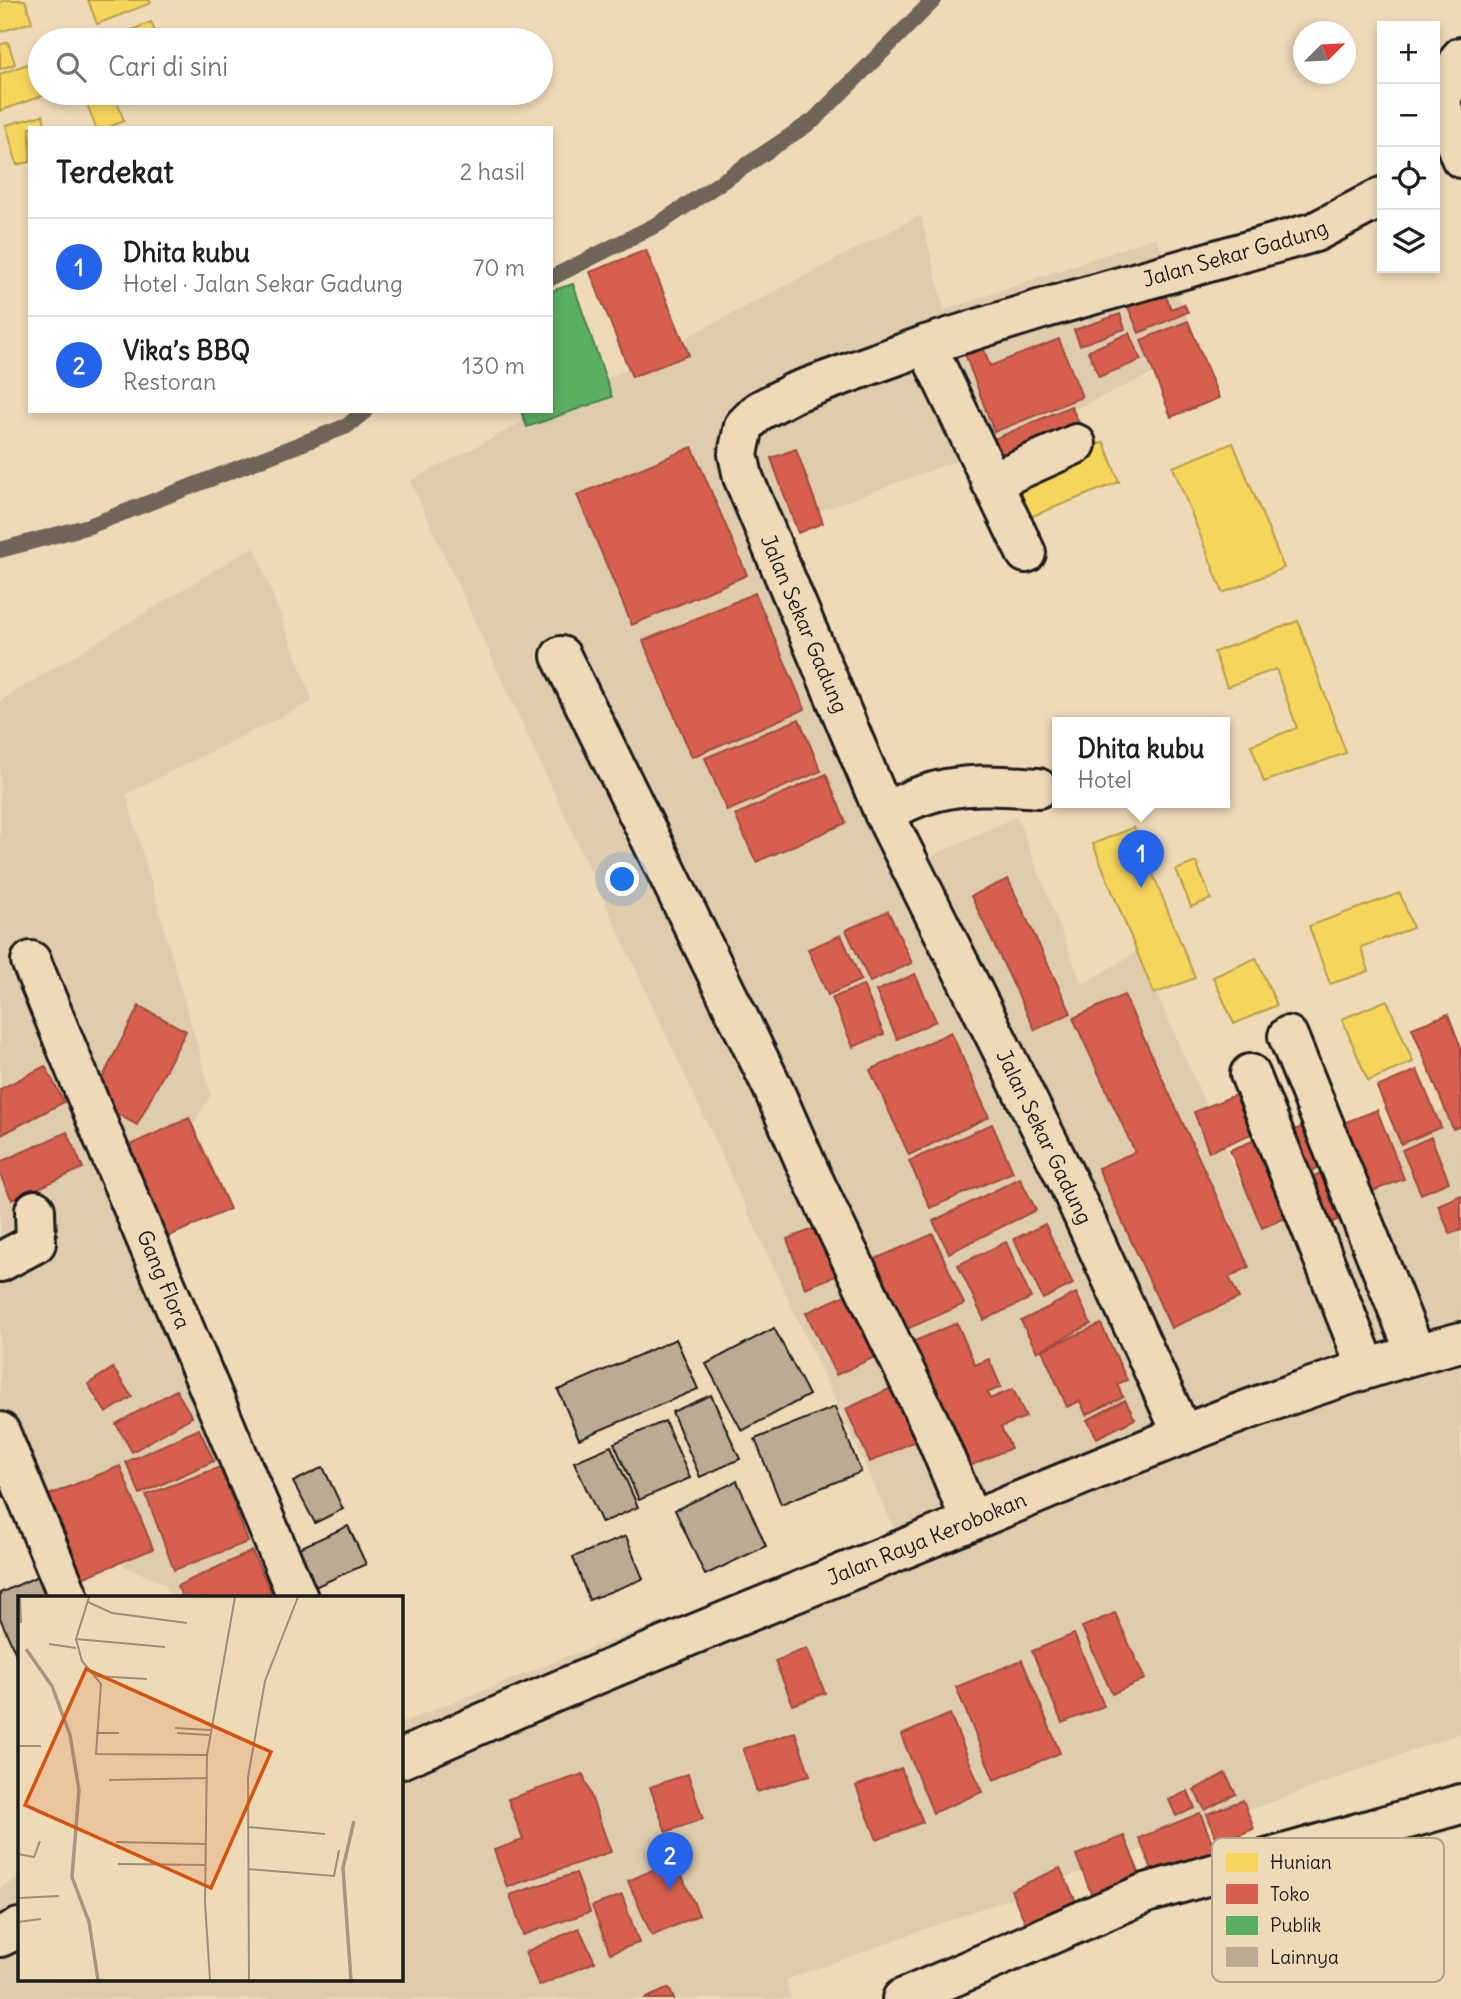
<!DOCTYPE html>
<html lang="id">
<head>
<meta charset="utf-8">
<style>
	:root { --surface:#fff; --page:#f2f2f2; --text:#202124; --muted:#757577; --line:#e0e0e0; --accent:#2563eb }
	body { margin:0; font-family:Delius,sans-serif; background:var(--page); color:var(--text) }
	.controls { position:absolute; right:21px; top:21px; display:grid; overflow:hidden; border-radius:0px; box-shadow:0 4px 10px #0003 }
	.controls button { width:63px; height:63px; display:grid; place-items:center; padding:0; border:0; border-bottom:2px solid var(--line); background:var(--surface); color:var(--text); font:35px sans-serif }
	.compass { position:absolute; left:1293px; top:21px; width:63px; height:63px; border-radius:50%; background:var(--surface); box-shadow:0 4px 10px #0003; rotate:66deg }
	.you { position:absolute; left:623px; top:880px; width:24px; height:24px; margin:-18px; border:5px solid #fff; border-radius:50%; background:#1a73e8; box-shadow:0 0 0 10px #1a73e833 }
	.badge { display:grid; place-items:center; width:46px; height:46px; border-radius:50%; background:var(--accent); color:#fff; font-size:23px; font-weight:700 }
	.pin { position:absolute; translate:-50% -58px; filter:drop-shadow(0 2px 4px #0008) }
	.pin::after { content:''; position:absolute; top:37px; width:24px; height:21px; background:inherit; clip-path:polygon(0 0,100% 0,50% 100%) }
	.popup { position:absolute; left:1052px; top:717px; width:178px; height:91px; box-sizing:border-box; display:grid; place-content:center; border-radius:0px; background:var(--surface); filter:drop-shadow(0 2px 5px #0005); font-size:23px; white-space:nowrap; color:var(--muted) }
	.popup b { font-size:26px; color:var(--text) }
	.popup::after { content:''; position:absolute; left:50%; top:100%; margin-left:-14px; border:14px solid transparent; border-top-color:var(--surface) }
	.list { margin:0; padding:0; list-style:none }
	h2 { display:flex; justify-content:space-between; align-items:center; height:91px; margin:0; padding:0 28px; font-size:30px }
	h2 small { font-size:23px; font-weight:400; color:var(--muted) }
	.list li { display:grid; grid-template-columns:46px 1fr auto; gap:21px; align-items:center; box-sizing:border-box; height:98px; padding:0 28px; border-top:2px solid var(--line) }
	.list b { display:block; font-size:26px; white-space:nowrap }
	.list p { margin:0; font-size:23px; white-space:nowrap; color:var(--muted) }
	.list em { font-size:23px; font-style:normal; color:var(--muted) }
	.icon { flex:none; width:38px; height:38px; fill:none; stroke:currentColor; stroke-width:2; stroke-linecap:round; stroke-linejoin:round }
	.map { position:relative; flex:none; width:1461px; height:1999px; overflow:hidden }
	.search { position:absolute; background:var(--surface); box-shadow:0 4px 10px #0003; left:28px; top:28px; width:525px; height:77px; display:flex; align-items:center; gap:18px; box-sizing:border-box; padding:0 24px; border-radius:38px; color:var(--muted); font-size:26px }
	.panel { position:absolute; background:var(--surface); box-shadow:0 4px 10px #0003; left:28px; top:126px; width:525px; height:287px; border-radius:0px }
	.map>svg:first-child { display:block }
	.built { fill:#dfccad }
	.homes { fill:#f6d55c; stroke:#b59e49; stroke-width:2 }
	.shops { fill:#d6604d; stroke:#9e4c3e; stroke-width:2 }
	.public { fill:#5aae61; stroke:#47824c; stroke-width:2 }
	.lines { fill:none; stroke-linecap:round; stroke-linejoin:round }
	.stream { stroke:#6e6558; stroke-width:16 }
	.building { fill:#bbab92; stroke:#1c1c1c; stroke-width:2 }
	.minor-casing { stroke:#1c1c1c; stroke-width:44 }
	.primary-casing { stroke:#1c1c1c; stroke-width:44 }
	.minor { stroke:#efdab8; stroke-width:38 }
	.primary { stroke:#efdab8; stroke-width:38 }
	.labels { text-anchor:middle; stroke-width:7; stroke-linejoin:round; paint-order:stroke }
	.street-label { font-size:21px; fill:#1c1c1c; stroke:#efdab8 }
	.inset-river { fill:none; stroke:#a49680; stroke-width:3.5 }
	.inset-road { fill:none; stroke:#9b8e7a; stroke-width:2 }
	.view { fill:#d4530e; fill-opacity:0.15; stroke:#d4530e; stroke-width:3.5 }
	.inset-edge { fill:none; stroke:#1c1c1c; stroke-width:3.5 }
	.key { fill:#efdab8; stroke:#b0a189; stroke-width:2 }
	.key-label { font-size:19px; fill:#1c1c1c }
</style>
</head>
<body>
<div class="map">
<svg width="1461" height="1999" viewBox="0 0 1461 1999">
	<rect width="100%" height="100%" fill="#efdab8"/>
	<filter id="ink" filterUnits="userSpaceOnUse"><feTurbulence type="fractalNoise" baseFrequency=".0143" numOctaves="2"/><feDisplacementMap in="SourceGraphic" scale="14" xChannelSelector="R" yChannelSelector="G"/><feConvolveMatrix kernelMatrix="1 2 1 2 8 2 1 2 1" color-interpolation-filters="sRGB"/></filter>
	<g filter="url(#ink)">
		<path class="built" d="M921,215L944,310L1156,237L1200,352L976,454L779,526L915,864L1017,816L1082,985L1138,951L1242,1187L1461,1102V1733L786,1980L791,1999H0V1888L19,1878V1980H401V1723L571,1655L898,1537L410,481L544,411H551V408Z
			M254,546L313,701L126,794L211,1094L142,1213L285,1598H170L165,1584L39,1528L0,1448V701Z"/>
		<path class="homes" d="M7,0H25L32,22L0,32V2Z
			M88,0H150L151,3L97,24Z
			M151,22L159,40H107Z
			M8,42L15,64L0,69V45Z
			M39,60L40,93H50L0,111V74Z
			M83,93H114L124,121L107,128H96Z
			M127,93H152L131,102Z
			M43,115L46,128H30V162L17,165L6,125Z
			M1104,442L1119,482L1030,517L1015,477Z
			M1233,443L1284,568L1223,593L1173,467Z
			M1298,621L1346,753L1264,782L1251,745L1297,728L1276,669L1227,687L1214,652Z
			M1134,827L1195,978L1154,994L1093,844Z
			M1196,862L1211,899L1191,907L1176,870Z
			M1400,893L1413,928L1361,947L1369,971L1330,984L1309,926Z
			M1256,958L1277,1005L1234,1024L1213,977Z
			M1387,1000L1413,1062L1368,1081L1342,1019Z"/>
		<path class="shops" d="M646,250L689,355L632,377L590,272Z
			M1164,292L1171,309L1184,304L1188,312L1139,333L1128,307Z
			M1120,314L1125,329L1080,345L1074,330Z
			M1188,321L1219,398L1171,417L1141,340Z
			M1129,333L1141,360L1099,377L1088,351Z
			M1059,339L1082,397L994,432L965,354L983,347L990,366Z
			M1071,406L1085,436L1005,472L992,440Z
			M692,447L747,575L632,625L577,495Z
			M796,449L823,523L798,533L771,458Z
			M755,593L805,709L692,757L643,641Z
			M799,719L821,771L727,811L705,758Z
			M826,774L846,823L756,862L735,815Z
			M1008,879L1071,1013L1035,1030L971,896Z
			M888,911L912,963L870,982L846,930Z
			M841,935L861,980L828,995L808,949Z
			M915,974L936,1021L897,1039L876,991Z
			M863,985L884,1034L853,1047L832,998Z
			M1124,995L1249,1267L1229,1277L1239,1298L1171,1328L1098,1168L1135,1152L1073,1018Z
			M139,1006L186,1031L137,1125L91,1100Z
			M1448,1014L1461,1048V1126L1453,1129L1412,1028Z
			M951,1032L989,1117L909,1155L870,1070Z
			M45,1066L64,1102L1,1135L0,1089Z
			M1417,1070L1441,1127L1401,1144L1377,1087Z
			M1252,1088L1268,1127L1209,1152L1194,1112Z
			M1377,1110L1404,1179L1365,1194L1338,1125Z
			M189,1118L230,1209L163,1239L121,1149Z
			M1314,1121L1333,1161L1295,1178L1276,1139Z
			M992,1124L1013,1172L930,1208L909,1161Z
			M67,1132L83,1168L12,1200L0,1175V1162Z
			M1267,1135L1300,1212L1262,1228L1230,1150Z
			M1431,1137L1449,1182L1421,1194L1402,1150Z
			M1332,1168L1351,1214L1317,1229L1298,1183Z
			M1020,1178L1036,1210L949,1253L933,1221Z
			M1461,1195V1230L1450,1234L1438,1205Z
			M1045,1224L1073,1284L1043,1299L1014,1239Z
			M821,1226L841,1274L805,1288L787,1239Z
			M933,1234L964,1304L907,1329L875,1259Z
			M1006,1242L1031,1298L984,1320L958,1265Z
			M858,1289L888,1351L836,1375L806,1313Z
			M1076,1293L1091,1324L1037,1352L1021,1321Z
			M957,1323L975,1365L989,1359L1001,1387L987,1393L990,1399L1013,1389L1026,1417L1001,1427L1011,1448L963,1469L910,1343Z
			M1101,1324L1127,1380L1117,1384L1123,1397L1086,1415L1080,1401L1067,1407L1042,1350Z
			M113,1368L132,1397L106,1413L88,1384Z
			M891,1388L915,1441L870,1462L846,1409Z
			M176,1390L192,1417L132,1452L116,1424Z
			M1125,1400L1135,1419L1097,1438L1087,1420Z
			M199,1429L214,1461L140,1494L126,1462Z
			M0,1463L12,1495L0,1499Z
			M120,1466L153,1549L68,1584L34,1501Z
			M220,1467L248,1542L174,1570L146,1495Z
			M252,1551L274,1598H183L177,1586Z
			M1115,1613L1145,1679L1112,1694L1082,1627Z
			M1074,1634L1104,1706L1062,1723L1032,1651Z
			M807,1648L825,1693L793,1705L775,1661Z
			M1022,1660L1060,1753L994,1780L956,1687Z
			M950,1714L982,1792L933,1813L901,1735Z
			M795,1732L810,1775L757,1792L743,1749Z
			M901,1768L923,1822L877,1840L856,1786Z
			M1225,1773L1236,1794L1205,1810L1194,1790Z
			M583,1774L611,1852L507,1887L494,1850L523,1840L508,1799Z
			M688,1774L703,1819L666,1832L650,1787Z
			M1188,1791L1195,1808L1176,1816L1169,1800Z
			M1243,1800L1254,1829L1218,1843L1207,1814Z
			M1200,1813L1216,1852L1155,1877L1139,1838Z
			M1124,1836L1142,1880L1093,1898L1076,1855Z
			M675,1860L699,1915L652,1936L628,1881Z
			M1060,1868L1080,1910L1030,1933L1011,1890Z
			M576,1873L590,1912L523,1935L510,1895Z
			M622,1895L639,1943L610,1953L592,1906Z
			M579,1928L595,1962L539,1986L525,1952Z
			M669,1988L674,1999H644Z"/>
		<path class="public" d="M573,284L612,397L527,427L521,411H551V291Z"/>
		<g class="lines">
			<path class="stream" d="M551,278L660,223L814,120L934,0
				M0,550L89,526L347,426L365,411"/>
		</g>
		<path class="building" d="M774,1328L809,1395L742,1431L706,1364Z
			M676,1339L698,1389L579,1439L558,1390Z
			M711,1395L740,1459L700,1477L672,1412Z
			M835,1407L861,1472L781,1504L755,1439Z
			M665,1421L690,1478L639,1500L614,1443Z
			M611,1446L638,1507L602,1523L574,1462Z
			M323,1467L343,1509L315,1523L293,1482Z
			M737,1481L766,1546L705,1575L675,1510Z
			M348,1526L366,1564L315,1587L297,1549Z
			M626,1536L643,1579L589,1600L573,1557Z
			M38,1576L48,1598H19V1661L0,1618V1593Z"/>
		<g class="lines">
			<g class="minor-casing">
				<g id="minor">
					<path d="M1440,102L1461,158"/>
					<path d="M1435,112L1461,57"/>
					<path d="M926,345L1026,553"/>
					<path d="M991,482L1076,444"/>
					<path d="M561,656L772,1086L810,1173L934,1432L971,1521"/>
					<path d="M884,813C897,807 910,799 924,795C961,782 1000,785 1038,788"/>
					<path id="s1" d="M31,961L112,1158L298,1598"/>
					<path d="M1288,1036L1416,1354"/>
					<path d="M1250,1074L1367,1368"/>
					<path d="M0,1262L36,1243L35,1210"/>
					<path d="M0,1432L69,1598"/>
					<path id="s2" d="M1182,1433L1067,1180L884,813L743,477L738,454L744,426L759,411L793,393L926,345L1042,309L1315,232L1382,197"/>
					<path d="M902,1999L1146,1893L1461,1804"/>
				</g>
			</g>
			<g class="primary-casing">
				<g id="primary">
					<path id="s3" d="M401,1759C577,1680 756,1609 935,1536C1108,1465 1279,1389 1461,1342"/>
					<path d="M0,1937L19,1928"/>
				</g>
			</g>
			<use href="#minor" class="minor"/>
			<use href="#primary" class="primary"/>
		</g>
	</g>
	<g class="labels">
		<g class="street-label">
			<text dy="7" stroke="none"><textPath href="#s2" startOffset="1628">Jalan Sekar Gadung</textPath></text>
			<text transform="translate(804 624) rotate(67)" y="7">Jalan Sekar Gadung</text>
			<text transform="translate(1044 1137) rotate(64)" y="7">Jalan Sekar Gadung</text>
			<text dy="7" stroke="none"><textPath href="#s1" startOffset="345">Gang Flora</textPath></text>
			<text dy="7" stroke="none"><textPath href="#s3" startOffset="570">Jalan Raya Kerobokan</textPath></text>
		</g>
	</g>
	<g transform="translate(18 1596)">
		<rect width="385" height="385" fill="#efdab8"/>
		<path class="inset-river" d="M8,53L34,90L52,139L61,194L54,281L71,326L80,384M333,384L325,272L336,225"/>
		<path class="inset-road" d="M2,1L3,27M71,1L58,43L64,65L83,88L78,158L189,159M70,6L94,17L169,27M58,43L147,51M31,48L58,52M76,80L129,83M157,132L192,134M78,137H101M159,137L191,139M0,150H23M91,184L189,182M230,231L307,238M98,246L187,248M0,258L16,261L22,245M100,268L187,269M230,273L316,280L321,254M0,302L41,300M0,326L23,323M192,384L187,307L189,159L217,1M231,384L230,181L247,85L280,1"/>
		<path class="view" d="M68,73L253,156L193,292L7,209Z"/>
		<rect width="385" height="385" class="inset-edge"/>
	</g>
	<rect x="1212" y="1838" width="232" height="144" rx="10" class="key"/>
	<rect x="1226" y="1853" width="32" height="19" fill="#f6d55c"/>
	<rect x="1226" y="1884" width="32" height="20" fill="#d6604d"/>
	<rect x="1226" y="1916" width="32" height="19" fill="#5aae61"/>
	<rect x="1226" y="1947" width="32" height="20" fill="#bbab92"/>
	<g class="key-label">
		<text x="1270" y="1869">Hunian</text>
		<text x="1270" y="1901">Toko</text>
		<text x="1270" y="1932">Publik</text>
		<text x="1270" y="1964">Lainnya</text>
	</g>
</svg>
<div class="controls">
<button>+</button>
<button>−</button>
<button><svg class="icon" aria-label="locate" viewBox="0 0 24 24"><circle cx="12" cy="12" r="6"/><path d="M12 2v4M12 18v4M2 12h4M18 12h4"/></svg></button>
<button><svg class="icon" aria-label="layers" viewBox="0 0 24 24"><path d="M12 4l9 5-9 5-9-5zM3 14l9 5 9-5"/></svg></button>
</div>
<svg class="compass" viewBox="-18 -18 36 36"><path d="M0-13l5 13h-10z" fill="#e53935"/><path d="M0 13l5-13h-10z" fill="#757577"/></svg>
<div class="you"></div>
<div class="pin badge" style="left:1141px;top:888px">1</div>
<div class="popup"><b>Dhita kubu</b>Hotel</div>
<div class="pin badge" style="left:670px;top:1890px">2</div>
<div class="search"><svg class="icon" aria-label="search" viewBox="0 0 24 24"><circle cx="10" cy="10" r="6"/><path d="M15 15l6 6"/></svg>Cari di sini</div>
<section class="panel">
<h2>Terdekat<small>2 hasil</small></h2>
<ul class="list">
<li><span class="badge">1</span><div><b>Dhita kubu</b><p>Hotel · Jalan Sekar Gadung</p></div><em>70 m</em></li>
<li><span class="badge">2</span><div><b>Vika’s BBQ</b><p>Restoran</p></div><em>130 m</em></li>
</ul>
</section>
</div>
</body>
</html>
